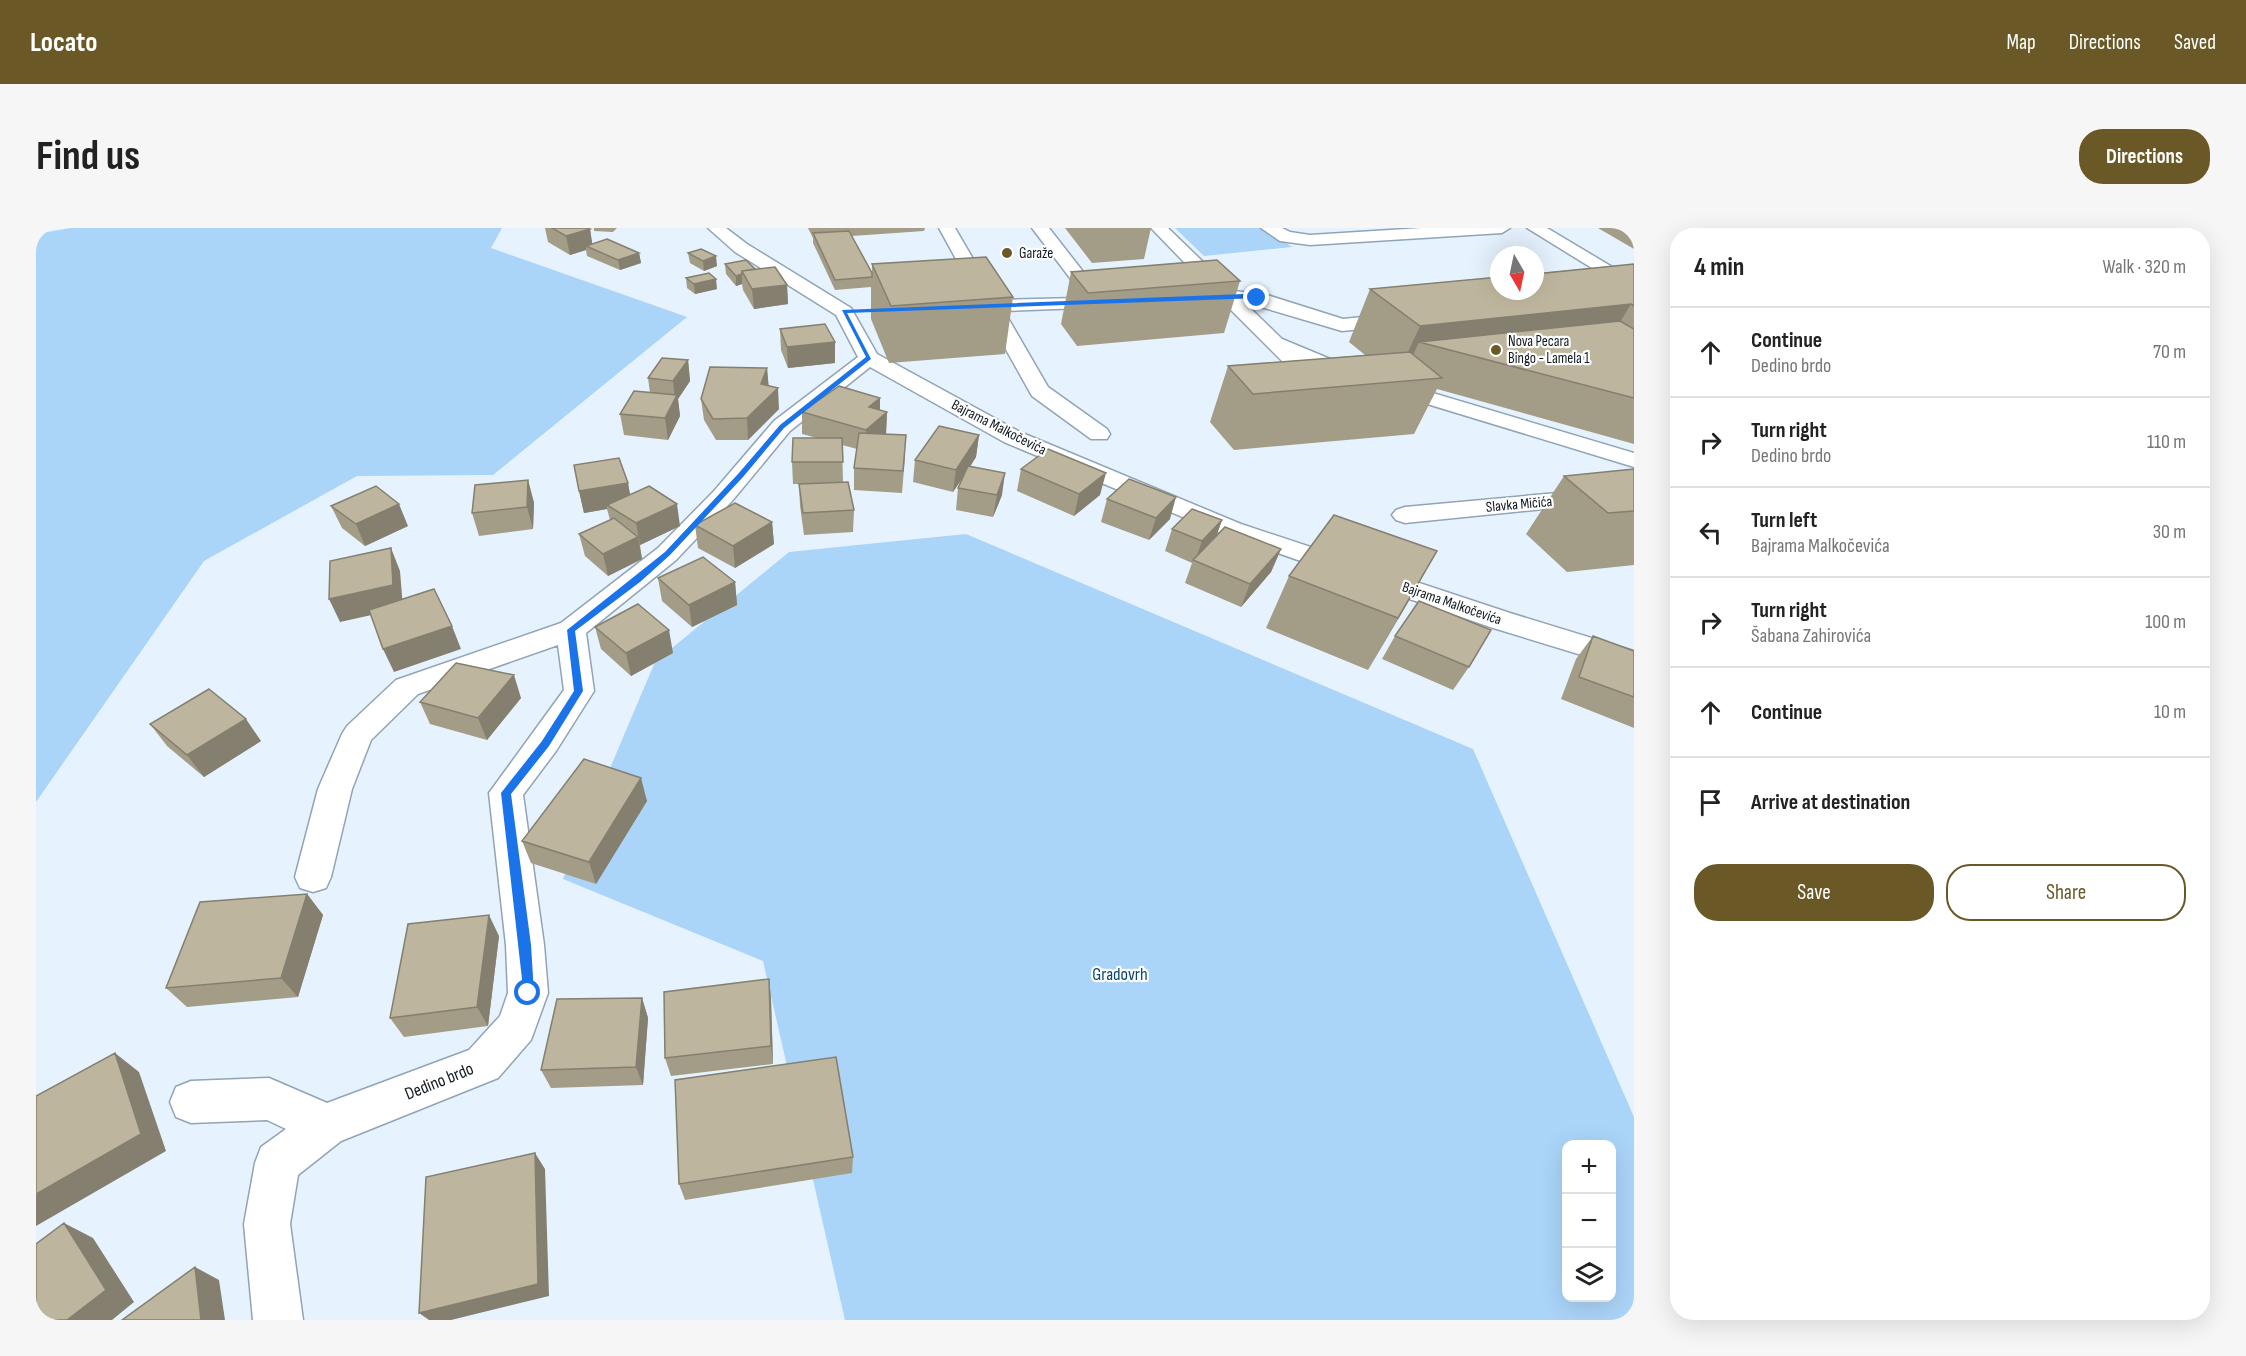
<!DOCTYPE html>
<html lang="en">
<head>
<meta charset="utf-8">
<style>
	:root { --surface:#fff; --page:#f6f6f6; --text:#222; --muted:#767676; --line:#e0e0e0; --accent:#6a5927 }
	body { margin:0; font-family:"Sofia Sans Condensed",sans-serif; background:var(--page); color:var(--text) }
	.controls { position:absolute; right:18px; bottom:18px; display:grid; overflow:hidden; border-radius:12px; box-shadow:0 6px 24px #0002 }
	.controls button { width:54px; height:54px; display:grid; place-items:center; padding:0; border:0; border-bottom:2px solid var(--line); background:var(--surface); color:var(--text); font:30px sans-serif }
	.compass { position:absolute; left:1454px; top:18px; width:54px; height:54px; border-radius:50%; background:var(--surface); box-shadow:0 6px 24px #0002; rotate:171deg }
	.stop { position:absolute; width:18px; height:18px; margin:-14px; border:4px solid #1a73e8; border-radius:50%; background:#fff }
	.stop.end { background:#1a73e8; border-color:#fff; box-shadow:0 2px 6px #0008 }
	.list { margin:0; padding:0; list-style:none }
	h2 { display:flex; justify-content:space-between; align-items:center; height:78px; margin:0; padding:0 24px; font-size:26px }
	h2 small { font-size:20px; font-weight:400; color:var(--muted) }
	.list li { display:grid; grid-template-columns:39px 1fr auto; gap:18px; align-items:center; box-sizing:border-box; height:90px; padding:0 24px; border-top:2px solid var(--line) }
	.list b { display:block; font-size:22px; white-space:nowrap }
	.list p { margin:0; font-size:20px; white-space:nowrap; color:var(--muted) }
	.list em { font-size:20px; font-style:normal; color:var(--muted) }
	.actions { display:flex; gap:12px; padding:18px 24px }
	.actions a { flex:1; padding:14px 0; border:2px solid var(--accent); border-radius:24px; text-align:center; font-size:21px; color:var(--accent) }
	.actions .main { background:var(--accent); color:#fff }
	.icon { flex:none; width:33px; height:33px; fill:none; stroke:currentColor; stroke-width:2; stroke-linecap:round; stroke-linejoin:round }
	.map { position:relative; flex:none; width:1598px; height:1092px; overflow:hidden; border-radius:24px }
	header { display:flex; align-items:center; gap:36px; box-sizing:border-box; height:84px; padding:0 30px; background:var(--accent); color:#fff }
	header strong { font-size:28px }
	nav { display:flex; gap:33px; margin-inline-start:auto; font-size:21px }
	.intro { display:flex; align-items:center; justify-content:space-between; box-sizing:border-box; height:144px; padding:0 36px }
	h1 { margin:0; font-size:42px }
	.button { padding:15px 27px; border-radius:24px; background:var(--accent); color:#fff; font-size:21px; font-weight:700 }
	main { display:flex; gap:36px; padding:0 36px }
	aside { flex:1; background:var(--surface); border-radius:24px; box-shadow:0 6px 24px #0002 }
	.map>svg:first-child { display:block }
	.green { fill:#aad4f8; fill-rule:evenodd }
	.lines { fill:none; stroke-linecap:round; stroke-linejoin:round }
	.minor-casing { stroke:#90a4b6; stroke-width:3 }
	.major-casing { stroke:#90a4b6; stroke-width:3 }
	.minor { fill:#fff; fill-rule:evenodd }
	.major { fill:#fff; fill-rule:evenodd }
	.wall { fill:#a39c87 }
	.shaded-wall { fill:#847f6e }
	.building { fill:#bdb59d; stroke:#847f6e; stroke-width:1.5 }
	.route { fill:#1a73e8 }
	.poi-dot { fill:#6a5927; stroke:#fefefe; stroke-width:2 }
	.labels { text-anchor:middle; stroke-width:4.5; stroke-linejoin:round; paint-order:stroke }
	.far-poi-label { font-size:15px; fill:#121a21; stroke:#fefefe; text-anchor:start }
	.far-street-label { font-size:15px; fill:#121a21; stroke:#fefefe }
	.park-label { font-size:18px; fill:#074770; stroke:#fefefe }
	.street-label { font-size:18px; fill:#121a21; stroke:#fefefe }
</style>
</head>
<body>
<header>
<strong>Locato</strong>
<nav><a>Map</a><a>Directions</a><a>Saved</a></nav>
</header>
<div class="intro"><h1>Find us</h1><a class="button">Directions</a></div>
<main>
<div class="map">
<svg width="1598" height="1092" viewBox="0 0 1598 1092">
	<rect width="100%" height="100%" fill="#e6f3ff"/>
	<path class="green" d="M35,0H466L455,20L651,89L457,247L321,248L168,333L0,574V6Z
		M1139,0H1240L1231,1L1256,19L1168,28Z
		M930,306L1437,521L1598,889V1092H809L727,733L527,651L619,434L753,324ZM1530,916H1576V1070H1530Z"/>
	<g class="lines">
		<g class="minor-casing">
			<path id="minor" d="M672,0H690L711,16L815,80L841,126L984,204L1205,296L1474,385L1598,423V443L1454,399L1187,306L968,214L834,139L754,203L696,273L640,332L550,405L558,463L520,523L487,567L508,717L512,765L495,812L462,850L305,913L262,947L254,996L267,1092H217L208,996L219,935L225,919L250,901L231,892L155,895L140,889L134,874L140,859L155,853L233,850L291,875L433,822L464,788L472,765L470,717L453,565L528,462L522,417L382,466L335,512L316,561L295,649L290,660L277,664L264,660L259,649L282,561L306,506L311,498L360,452L525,395L622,320L678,263L738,193L822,129L800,87L699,24Z
				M903,0H919L961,72L1080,69L1082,73L1080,77L1073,79L968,83L1012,159L1071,201L1074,206L1071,211H1055L996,168L949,84L922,83L920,79L922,75L943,73Z
				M996,0H1013L1052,50L1049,54H1037Z
				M1115,0H1132L1197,63L1228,66L1307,91L1365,85L1375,91L1365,97L1306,103L1208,74L1246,111L1323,143L1598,225V239L1309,151L1263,132L1254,136L1247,134L1187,74H1147L1145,70L1147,66L1177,64Z
				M1225,0H1246L1254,4L1274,7L1386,0H1474L1466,5L1274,17L1244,13Z
				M1598,258V272L1369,295L1360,292L1356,287L1360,282L1369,279Z"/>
		</g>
		<g class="major-casing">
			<path id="major" d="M1491,0H1511L1598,52V66Z"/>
		</g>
		<use href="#minor" class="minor"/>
		<use href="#major" class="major"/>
	</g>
	<path class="wall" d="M509,0H551L554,1L556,16L603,25L605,35L584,42L551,28L550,22L534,27L512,14Z
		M558,0H581L577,4L558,3Z
		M772,0H889L888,3L816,8L836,45V36L977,69L969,126L853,135L835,91V59L799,62L777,15V10Z
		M1029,0H1115L1108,31L1056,35Z
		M1562,0H1598V21Z
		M652,25L681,38L668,43L654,35Z
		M689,36L719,41L751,57L752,76L718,81L707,62L706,56L700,58L690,46Z
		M1598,36V216L1401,161L1378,206L1198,222L1174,194L1192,138L1329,127L1313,114L1334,61Z
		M1035,44L1204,53L1188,105L1041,118L1025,96Z
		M650,50L681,61L659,66L651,60Z
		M744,101L799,135L752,140L745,122Z
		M652,132L654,153L642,171L644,188L632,212L588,207L584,186L614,165L612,150Z
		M731,140L732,157L743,181L712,212H680L668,192L665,171Z
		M844,182L851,184L850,206L869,229L866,265L818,262V240L821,221L806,217L807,254L818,282L817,304L768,307L764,278L763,256H757L756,234L781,210L766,206V184Z
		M943,207L940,229L934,239L966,267L957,289L920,282L922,260L928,248L917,264L877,254L879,232Z
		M985,241L1064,267L1038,288L981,263Z
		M1598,241V337L1531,344L1490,306L1528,248Z
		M492,252L498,275L497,301L443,308L436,285Z
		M592,255L594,267L644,298L604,317L606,331L572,348L549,328L543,306L574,292L571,281L548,285L543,263Z
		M1071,271L1134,291L1113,312L1065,294Z
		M295,278L372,298L329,318L306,300Z
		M1186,292L1180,308L1245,321L1235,344L1205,379L1149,355L1156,335L1129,323L1136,301Z
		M736,294L738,316L699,340L662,320L659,297Z
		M1253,348L1372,374L1332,442L1230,400Z
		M622,350L699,354L701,377L656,399L626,373Z
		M559,399L637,425L595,448L565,421Z
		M1359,408L1433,439L1417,462L1346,431Z
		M1557,408L1598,423V500L1525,471L1540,431Z
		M485,470L451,512L394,496L384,474Z
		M114,496L225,513L168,549L131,518Z
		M611,573L560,656L495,635L486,613Z
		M271,666L287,687L262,769L151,779L130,760Z
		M463,708L452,798L368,809L354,790Z
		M733,751L735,771L737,836L635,848L629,830Z
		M606,770L612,790L607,857L515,860L505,842Z
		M817,929L816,945L649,972L643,956Z"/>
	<path class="shaded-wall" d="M554,1L557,20L550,18V22L534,27L530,8Z
		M603,25L605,35L584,42L582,32Z
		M680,28L681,38L668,43L667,33Z
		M706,46V56L700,58V48Z
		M680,51L681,61L659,66L658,56Z
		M751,57L752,76L718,81L716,61Z
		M1595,76L1562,130L1383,114L1366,151L1359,152L1384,98Z
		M799,114V135L752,140L751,119Z
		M652,132L654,153L642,171L644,188L632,212L629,190L639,171L637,153Z
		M731,140L733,161L742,160L743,181L712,212L711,190Z
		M844,170V190L851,184L850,206L829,223L830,202L833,179Z
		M943,207L940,229L917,264L920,242Z
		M969,245L966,267L957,289L961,267Z
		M1070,245L1064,267L1038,288L1043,266Z
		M492,252L498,275L497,301L491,279Z
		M592,255L596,277H571V281L548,285L543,263Z
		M1140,269L1134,291L1113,312L1120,290Z
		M363,276L372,298L329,318L320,296Z
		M641,276L644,298L604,317L600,295Z
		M1186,292L1178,315L1159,333L1166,313Z
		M736,294L738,316L699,340L697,318Z
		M602,309L606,331L572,348L567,326Z
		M355,320L364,343L367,380L304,394L293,371Z
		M1245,321L1235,344L1205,379L1214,356Z
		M1401,323L1372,374L1332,442L1362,390Z
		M699,354L701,377L656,399L653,377Z
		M416,398L425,421L358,444L347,421Z
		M633,402L637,425L595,448L590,425Z
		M478,447L485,470L451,512L442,490Z
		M210,491L225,513L168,549L151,527Z
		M605,550L611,573L560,656L553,634Z
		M271,666L287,687L262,769L245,750Z
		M453,687L463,708L452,798L441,779Z
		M733,751L735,771L737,836L735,818Z
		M606,770L612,790L607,857L600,839Z
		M79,825L103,844L130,923L0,998V966Z
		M499,925L509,941L513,1068L415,1092H393L383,1085Z
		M28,995L57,1010L98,1074L76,1092H31Z
		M159,1039L183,1052L189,1092H165Z"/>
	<path class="building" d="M516,0H551L554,1L530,8Z
		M813,3L836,45V49L799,52L777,5Z
		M571,11L603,25L582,32L550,18Z
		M665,21L680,28L667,33L652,25Z
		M950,29L977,69L855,78L836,36Z
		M710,32L719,41L706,43V46L700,48L689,36Z
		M1181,32L1204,53L1052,65L1035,44Z
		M1598,36V78L1595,76L1384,98L1334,61L1463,49V63H1499V46Z
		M739,39L751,57L716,61L706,43Z
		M673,45L680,51L658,56L650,50Z
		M1584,93L1598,101V170L1383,114Z
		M789,96L799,114L751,119L744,101Z
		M1374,124L1406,150L1217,166L1192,138Z
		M626,130L652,132L637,153L612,150Z
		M674,139L731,140L725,156L742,160L711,190L677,191L665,171Z
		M803,158L844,170L833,179L851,184L830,202L766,184Z
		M598,163L641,167L629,190L584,186Z
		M903,198L943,207L920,242L879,232Z
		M823,205L870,207L867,243L818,240Z
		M757,210H806L807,234H756Z
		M1012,221L1070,245L1043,266L985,241Z
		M583,230L592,255L543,263L538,237Z
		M932,238L969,245L961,267L922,260Z
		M1598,241V283L1572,285L1528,248Z
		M1093,251L1140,269L1120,290L1071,271Z
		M492,252L491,279L436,285L439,257Z
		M812,254L818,282L767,285L763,256Z
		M340,258L363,276L320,296L295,278Z
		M613,258L641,276L600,295L571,277Z
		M699,275L736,294L697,318L659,297Z
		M1156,281L1186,292L1166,313L1136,301Z
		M1298,287L1401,323L1362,390L1253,348Z
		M578,290L602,309L567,326L543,306Z
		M1189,299L1245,321L1214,356L1157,332Z
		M355,320L357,357L293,371L294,333Z
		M667,329L699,354L653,377L622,350Z
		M398,361L416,398L347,421L333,382Z
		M1383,373L1455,402L1433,439L1359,408Z
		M602,376L633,402L590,425L559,399Z
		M1557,408L1598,423V469L1543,449Z
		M420,435L478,447L442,490L384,474Z
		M173,461L210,491L151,527L114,496Z
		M548,531L605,550L553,634L486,613Z
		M271,666L245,750L130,760L164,674Z
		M453,687L441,779L354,790L372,696Z
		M733,751L735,818L629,830L628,764Z
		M606,770L600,839L505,842L521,771Z
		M79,825L105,906L0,966V868Z
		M800,829L817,929L643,956L639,852Z
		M499,925L502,1056L383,1085L390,949Z
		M28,995L70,1062L31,1092H0V1016Z
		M159,1039L165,1092H86Z"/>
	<path class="route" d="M1208,66L1224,70L811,85L835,131L748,200L707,249L634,327L604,354L539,403L547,463L513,518L475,566L495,717L498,765L492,771L488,769L465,565L506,513L538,463L531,402L629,324L702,246L744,197L830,129L806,82Z"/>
	<g class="poi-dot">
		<circle cx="971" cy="25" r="6"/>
		<circle cx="1460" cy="122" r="6"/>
	</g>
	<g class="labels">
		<g class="far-poi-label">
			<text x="983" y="30">Garaže</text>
			<text x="1472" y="118">Nova Pecara<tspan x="1472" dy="17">Bingo - Lamela 1</tspan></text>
		</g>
		<g class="far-street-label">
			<text transform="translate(963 199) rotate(27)" y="5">Bajrama Malkočevića</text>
			<text transform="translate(1483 276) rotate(-5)" y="5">Slavka Mičića</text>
			<text transform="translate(1416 375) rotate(19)" y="5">Bajrama Malkočevića</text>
		</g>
		<g class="park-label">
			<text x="1084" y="752">Gradovrh</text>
		</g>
		<g class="street-label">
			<text transform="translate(403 853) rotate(-22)" y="6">Dedino brdo</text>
		</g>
	</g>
</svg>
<div class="controls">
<button>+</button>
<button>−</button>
<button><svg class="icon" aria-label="layers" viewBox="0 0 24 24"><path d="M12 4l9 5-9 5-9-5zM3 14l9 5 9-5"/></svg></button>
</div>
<svg class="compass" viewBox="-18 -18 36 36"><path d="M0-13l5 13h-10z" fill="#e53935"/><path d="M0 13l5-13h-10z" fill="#767676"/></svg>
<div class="stop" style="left:492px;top:765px"></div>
<div class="stop end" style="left:1221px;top:70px"></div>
</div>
<aside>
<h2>4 min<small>Walk · 320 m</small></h2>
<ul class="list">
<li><svg class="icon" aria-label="ahead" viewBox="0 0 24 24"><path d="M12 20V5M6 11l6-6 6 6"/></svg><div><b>Continue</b><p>Dedino brdo</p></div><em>70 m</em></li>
<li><svg class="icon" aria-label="right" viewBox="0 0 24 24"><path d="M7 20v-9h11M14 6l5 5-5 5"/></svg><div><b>Turn right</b><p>Dedino brdo</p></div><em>110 m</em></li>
<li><svg class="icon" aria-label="left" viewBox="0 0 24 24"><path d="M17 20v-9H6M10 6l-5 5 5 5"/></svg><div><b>Turn left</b><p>Bajrama Malkočevića</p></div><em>30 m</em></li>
<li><svg class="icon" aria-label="right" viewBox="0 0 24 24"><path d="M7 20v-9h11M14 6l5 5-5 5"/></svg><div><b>Turn right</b><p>Šabana Zahirovića</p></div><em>100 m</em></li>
<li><svg class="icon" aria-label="ahead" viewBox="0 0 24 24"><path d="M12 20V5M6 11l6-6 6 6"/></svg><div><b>Continue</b></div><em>10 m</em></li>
<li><svg class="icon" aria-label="arrive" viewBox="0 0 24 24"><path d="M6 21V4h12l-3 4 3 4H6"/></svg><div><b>Arrive at destination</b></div></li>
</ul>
<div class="actions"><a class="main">Save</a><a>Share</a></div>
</aside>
</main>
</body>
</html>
